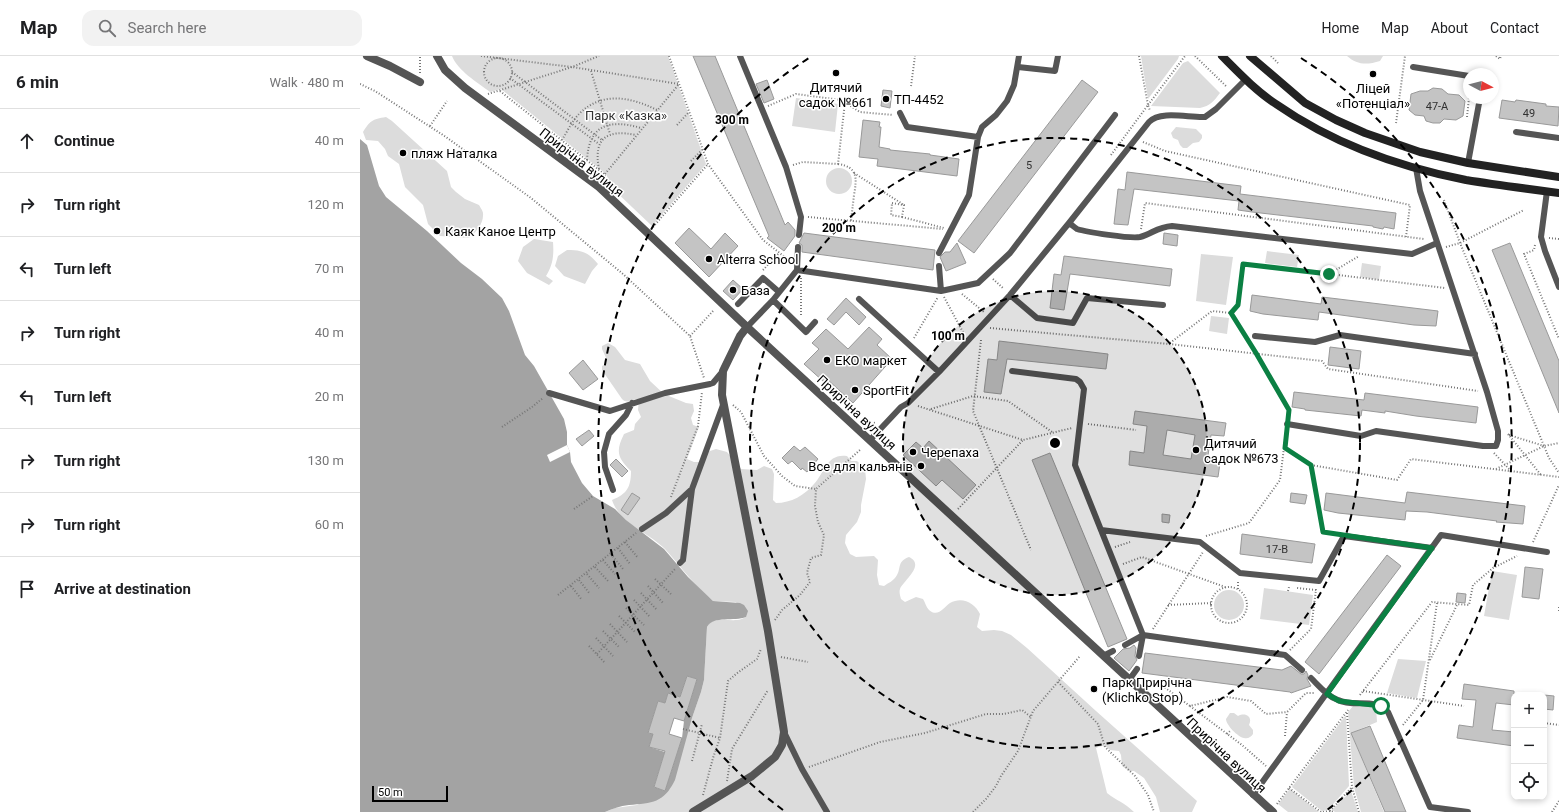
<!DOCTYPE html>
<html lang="en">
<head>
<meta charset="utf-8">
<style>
	:root { --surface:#fff; --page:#f2f2f2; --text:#202124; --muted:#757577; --line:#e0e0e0 }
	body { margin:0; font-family:Roboto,sans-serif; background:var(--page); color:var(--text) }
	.controls { position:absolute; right:12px; bottom:12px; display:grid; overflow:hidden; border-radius:8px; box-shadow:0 2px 6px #0003 }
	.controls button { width:36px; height:36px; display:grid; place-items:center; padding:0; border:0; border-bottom:1px solid var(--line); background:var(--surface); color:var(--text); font:20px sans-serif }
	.compass { position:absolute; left:1103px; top:12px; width:36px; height:36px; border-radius:50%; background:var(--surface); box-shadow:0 2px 6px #0003; rotate:97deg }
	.scale { position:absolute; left:12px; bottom:10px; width:76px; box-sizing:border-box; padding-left:4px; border:2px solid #000; border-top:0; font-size:11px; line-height:14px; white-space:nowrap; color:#000; -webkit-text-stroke:3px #fff; paint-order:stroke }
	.stop { position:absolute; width:12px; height:12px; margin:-9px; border:3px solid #0b8043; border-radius:50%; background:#fff }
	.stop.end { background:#0b8043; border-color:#fff; box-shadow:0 1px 4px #0008 }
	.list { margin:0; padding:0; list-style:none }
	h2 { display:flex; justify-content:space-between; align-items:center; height:52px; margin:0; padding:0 16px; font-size:17px }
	h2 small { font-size:13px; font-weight:400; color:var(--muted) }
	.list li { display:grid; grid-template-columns:26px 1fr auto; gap:12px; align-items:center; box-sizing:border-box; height:64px; padding:0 16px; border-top:1px solid var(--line) }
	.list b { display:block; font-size:15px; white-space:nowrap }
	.list em { font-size:13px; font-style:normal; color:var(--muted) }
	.icon { flex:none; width:22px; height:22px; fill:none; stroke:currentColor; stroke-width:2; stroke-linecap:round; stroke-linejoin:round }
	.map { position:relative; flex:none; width:1199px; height:756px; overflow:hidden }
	header { display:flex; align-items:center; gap:24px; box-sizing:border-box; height:56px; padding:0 20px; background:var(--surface); border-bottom:1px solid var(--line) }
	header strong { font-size:19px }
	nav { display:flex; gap:22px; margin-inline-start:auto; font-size:14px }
	.search { width:280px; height:36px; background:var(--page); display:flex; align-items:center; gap:10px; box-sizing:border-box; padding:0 14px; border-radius:12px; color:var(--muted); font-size:15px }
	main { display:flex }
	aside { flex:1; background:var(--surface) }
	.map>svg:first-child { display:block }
	.green { fill:#dcdcdc }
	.water { fill:#a3a3a3; fill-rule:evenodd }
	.pier { fill:#fff }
	.building { fill:#c4c4c4; stroke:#999; fill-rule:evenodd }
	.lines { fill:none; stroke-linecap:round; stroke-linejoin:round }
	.path { stroke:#777; stroke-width:2; stroke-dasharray:1 2; stroke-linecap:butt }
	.lane { stroke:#555; stroke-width:6 }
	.street { stroke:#555; stroke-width:8 }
	.secondary { stroke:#222; stroke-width:8 }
	.route { stroke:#0b8043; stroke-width:5 }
	.ring { fill:none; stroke:#000; stroke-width:2; stroke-dasharray:7 5 }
	.poi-dot { fill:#000; stroke:#fff; stroke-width:1.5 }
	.labels { text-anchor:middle; stroke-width:3; stroke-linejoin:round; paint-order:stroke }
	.number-label { font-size:11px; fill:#313131 }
	.poi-label { font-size:13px; fill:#000; stroke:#fff; text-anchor:start }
	.park-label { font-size:13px; fill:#333; stroke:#fff }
	.street-label { font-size:13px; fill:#000; stroke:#fff }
	.centre { fill:#000; stroke:#fff; stroke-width:2 }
	.ring-label { font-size:12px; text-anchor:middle; font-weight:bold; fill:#000; stroke:#fff; stroke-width:3; stroke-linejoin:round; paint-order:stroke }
</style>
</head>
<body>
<header>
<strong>Map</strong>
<div class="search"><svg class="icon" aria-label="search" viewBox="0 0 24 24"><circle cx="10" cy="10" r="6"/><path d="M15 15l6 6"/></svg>Search here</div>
<nav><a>Home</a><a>Map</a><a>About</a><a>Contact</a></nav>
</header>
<main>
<aside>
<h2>6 min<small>Walk · 480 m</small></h2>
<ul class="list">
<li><svg class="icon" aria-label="ahead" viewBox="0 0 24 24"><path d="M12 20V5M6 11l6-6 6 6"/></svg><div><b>Continue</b></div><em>40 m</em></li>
<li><svg class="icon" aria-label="right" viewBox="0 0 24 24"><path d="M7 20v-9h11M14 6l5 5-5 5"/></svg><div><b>Turn right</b></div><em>120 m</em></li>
<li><svg class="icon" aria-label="left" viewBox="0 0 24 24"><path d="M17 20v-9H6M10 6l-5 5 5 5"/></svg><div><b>Turn left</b></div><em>70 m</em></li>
<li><svg class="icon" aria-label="right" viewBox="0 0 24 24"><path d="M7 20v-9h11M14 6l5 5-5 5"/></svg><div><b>Turn right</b></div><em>40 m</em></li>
<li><svg class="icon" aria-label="left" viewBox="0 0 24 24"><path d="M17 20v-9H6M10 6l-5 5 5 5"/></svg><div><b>Turn left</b></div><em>20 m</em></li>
<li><svg class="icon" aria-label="right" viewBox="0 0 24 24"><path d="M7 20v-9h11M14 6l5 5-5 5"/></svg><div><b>Turn right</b></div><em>130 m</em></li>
<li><svg class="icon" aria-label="right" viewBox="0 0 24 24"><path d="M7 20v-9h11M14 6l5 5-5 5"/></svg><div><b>Turn right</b></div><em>60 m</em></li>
<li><svg class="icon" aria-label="arrive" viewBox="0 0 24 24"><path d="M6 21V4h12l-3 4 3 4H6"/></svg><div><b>Arrive at destination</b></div></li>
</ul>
</aside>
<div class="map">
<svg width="1199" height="756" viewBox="0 0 1199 756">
	<rect width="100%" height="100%" fill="#fff"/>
	<path class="green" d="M92,0H308L346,108L292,170L252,132L246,118L141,33L130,36C117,26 98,15 92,0Z
		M781,0H819L818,3L788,43Z
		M987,0H1023L1020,5C1007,9 997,9 987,0Z
		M828,5L860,37C854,45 850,50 840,52L791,50L823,7Z
		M436,42L478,48L475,76L432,70Z
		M26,61L32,65L87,115L91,131L96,136L105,143L119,149C120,151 123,155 123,157C124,168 116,176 109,182L80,180L68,168L63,149L45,131L39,108L28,100L25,93L18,85L6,84L3,76C10,65 12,63 26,61Z
		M816,71L836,73L842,79V82L839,86L833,87L827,92H823L820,89L818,84L813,82L811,77Z
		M466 125a13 13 0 1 1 26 0a13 13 0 1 1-26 0Z
		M174,183L193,186C194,199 193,209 186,220L193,225L189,229L167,217L158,205L163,191Z
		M207,194C222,194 228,196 238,208L232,215L225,228L204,220L195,210L198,200Z
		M907,195L939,199L937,211L905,207Z
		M841,198L873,201L866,249L836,245Z
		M1002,207L1021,210L1019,224L1000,221Z
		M851,260L869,262L867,278L849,275Z
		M248,287L255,291L265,304L280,308L290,325L304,338L326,347L333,348L334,355L331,362L333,369L339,371L327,403L334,406H340L347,396L356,393L367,396L381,413L397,414L404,410L412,413L414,418L413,444L416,447C431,447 445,439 454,428C465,416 467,397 487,400L491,405H497L505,413L506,423L501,449V456L497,466L486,479L485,487L490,498L496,501L514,500L518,504L517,519L519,529L524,530C528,527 534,525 537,519C541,513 537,505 549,501C566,509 543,525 540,533C539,536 540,539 541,543L545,546L556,541L563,543C565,546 566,551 569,554C578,562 584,551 590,547C602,540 615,547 620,558L617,571L622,575L634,574L642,575L651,579L667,592L736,655L837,745L832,756H800L796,741L784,722L774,715H769L762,710L761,699L759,695L750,694C745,689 742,689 736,692L747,737C757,745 764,746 774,756H245L255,752L277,749L310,733L332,662L341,636L344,624L347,571C353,560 366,565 377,564C380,564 383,562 386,561L376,546L353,545C335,530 321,511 305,493C288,476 260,468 252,444C267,438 271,431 271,415C258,402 255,396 264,378L274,374L275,368L281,361L278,354L279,343C272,342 268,349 262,343L242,314V310L246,308L247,304L242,293V290Z
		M1132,515L1157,519L1149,564L1124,560Z
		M904,532L953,539L949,569L900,563Z
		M854 549a15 15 0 1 1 30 0a15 15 0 1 1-30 0Z
		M1038,603L1066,605L1057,642L1027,637Z
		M994,649L1016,651L1017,666L991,677L1024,756H1001L994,731L988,656Z
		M870,657H874L878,660C886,656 893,661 889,669L893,674V678C891,681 888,683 884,682C878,681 866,669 866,663Z
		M986,659L989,730L968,754L962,755L932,731Z
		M930,733L959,756H928L918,748Z
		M991,735L998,756H975L972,754Z"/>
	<path class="water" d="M0,83L7,89L19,130L26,141L67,175L101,207L122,223L142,242L149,255L165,299L174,310L204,363L207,376V389L210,396L211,406L222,427L233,440L255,453L266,464L304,493L328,521L353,545L380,547L384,549L388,555L386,561C374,566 354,559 347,571L344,624L341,636L332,662L315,724C304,747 292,747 269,749C260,750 252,753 245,756H0ZM320,641L305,735L294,731L305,695L293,678L288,677L305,647Z"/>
	<path class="pier" d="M207,389L210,396L190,406L187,399Z
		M327,620L337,623L324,665L322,682L305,735L294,731L305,696L289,691L293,678L288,677L298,645L305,647L308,637L320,641Z"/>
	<path class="building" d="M333,0H355L425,169L428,166L435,174V180L424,195L407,182L409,180Z
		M407,24L414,43L404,47L396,28Z
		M722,24L738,36L614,197L598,185Z
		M1073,32L1082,33L1088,38L1099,39L1105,45L1103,60L1096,64L1084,63L1080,67H1073L1066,65L1064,60L1055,59L1049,54L1051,38L1060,35H1068Z
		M523,34L532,35L530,52L521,50Z
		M1142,44L1155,46L1156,44L1186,48V50L1199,51L1198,70L1139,62Z
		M503,64L520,66L519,71H521L519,91L530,93V94L570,98V99L599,103L597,120L517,110L518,103L499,101Z
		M767,116L881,130L880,138L1036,157L1034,173L1024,171L1023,173L1013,171V170L892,156L878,154L879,145L774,133L768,169L754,168L758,133L765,134Z
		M329,172L351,193L365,177L378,190L349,221L315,187Z
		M444,177L575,194L573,214L442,196V189L439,187Z
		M804,177L818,179L817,190L803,188Z
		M597,187L606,207L586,215L580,201L585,196H590Z
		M1150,187L1199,305V357L1132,194Z
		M704,200L812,213L810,230L710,218L704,254L690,252L694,218L701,219Z
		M373,224L383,233L373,244L363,235Z
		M892,239L961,248L962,241L1078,255L1076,270L1054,269L959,256L958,264L903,258L890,255Z
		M486,242L506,261L499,269L486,256L474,269L467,263Z
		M509,271L522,283L517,289L532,303L493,347L467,323L464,326L444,308L459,293L452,287L466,273L488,293Z
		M639,285L748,298L746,313L647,303L641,338L624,336L628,303L637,304Z
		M970,291L1001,295L999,313L968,309Z
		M223,304L238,323L223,334L209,317Z
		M934,336L1004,344L1005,337L1118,351L1116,367L1056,360L1025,355V357L1002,354L1001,360L945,354V353L932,351Z
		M775,355L866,367L864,380L851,379L847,406L860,407L858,421L769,409L770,395L784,397L787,370L773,368ZM807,374L835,379L831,403L803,399Z
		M229,374L234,380L222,390L216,383Z
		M569,385L616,429L603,443L582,424L576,430L543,399L556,386L563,392Z
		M434,390L440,395L445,391L458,403L447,416L442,412L441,414L432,405L428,408L422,402Z
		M690,397L767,583L748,591L672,404Z
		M256,403L268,415L262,421L250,409Z
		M1047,436L1165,450L1163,468L1136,466L1137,465L1067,456L1046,455L1045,464L978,457L964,454L966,437L1045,447Z
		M272,437L280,442L268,459L261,454Z
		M931,437L947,439L945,448L930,446Z
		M802,458L810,459L809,467L802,466Z
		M882,478L955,488L952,507L880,498Z
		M1027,499L1041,510L959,618L945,606Z
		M1165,511L1183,513L1179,543L1162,541Z
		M1097,537L1106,538L1105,547L1096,546Z
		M774,589L776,592L775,600L777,604L769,615L754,602L763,593L770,592Z
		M785,597L922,614L931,610L941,618H944L946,615L948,619L947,623L951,630L931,637L930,636L782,617Z
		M327,620L337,623L324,665L314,662L309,678L322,682L305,735L294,731L305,695L289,691L293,678L288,677L298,645L305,647L308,637L320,641Z
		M1104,628L1154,635V649L1136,647L1132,674L1154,676V690L1097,682L1099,669L1113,671L1116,644L1102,643Z
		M1184,639L1194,640L1193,654L1184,653Z
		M1010,670L1046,756H1025L991,677Z"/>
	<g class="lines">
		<path class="path" d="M121,0L212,11L319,28
			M309,0L348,108L403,184L430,205
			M779,0L788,49
			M835,0L867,31
			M911,0L918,7
			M1136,0L1140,3L1141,0
			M124 16a14 14 0 1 1 28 0a14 14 0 1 1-28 0Z
			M231,15L250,78
			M152,16L242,84
			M60,17V0
			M150,22L239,88
			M0,28L15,35L86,81L171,142L263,218L330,280L344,322
			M551,30L555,0
			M140,35L244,118L248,127
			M128,38L212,11L239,0
			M788,49L825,0
			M408,50L436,38L481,44L500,56L533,59
			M1107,61L1109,42
			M1036,67L1045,0
			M317,69L329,56
			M70,70L87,45
			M202,84C207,76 212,65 219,58C242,35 271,41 297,54
			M783,86L805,95L1050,149L1046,181
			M751,99L788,49L790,55
			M227,104C229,68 250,63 281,72
			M331,105L342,94
			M478,108C498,111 497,122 494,139C493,148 492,156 491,165
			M433,109L443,106L478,108L485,46
			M239,113C233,82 247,73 276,79
			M494,117L544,149
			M245,118L319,28
			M1084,144L1100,187L1189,402L1199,417
			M532,147L544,149L542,161L531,159Z
			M448,161L583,173
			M542,161L584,172
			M293,171L348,108
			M781,173L785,147L1064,183
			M1189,182L1199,183
			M1175,189L1174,194L1164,198L1199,283
			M1086,191L1100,187L1164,154
			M403,214L419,197
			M970,218L1085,232
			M441,222V260
			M633,223L644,233
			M602,238L624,256
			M584,241L604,278
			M871,257L878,249L883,208L969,218L999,200
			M630,272L809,288L962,305L968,313L1118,335
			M330,280L353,255
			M554,282L578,241
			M621,284L613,355L671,494
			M889,285L929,354L928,360
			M810,287L852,255L871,257L887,282
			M373,349L381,356L404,400L422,420L435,430L456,433
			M558,350L663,384L712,372
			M571,353L613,340L648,345L692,376
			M502,365L515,367
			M728,368L776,374
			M142,371L172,351L183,342
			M1148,378L1181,419
			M1149,379L1184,390
			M925,393L951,409L963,476L977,478
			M1134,397L1151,415
			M951,409L1037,424L1051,403L1199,421
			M1136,413L1184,390L1199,387
			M311,441L338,370L342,336
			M214,453L233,440
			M598,453L663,384
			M846,480L889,467L920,424L926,375
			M265,486L278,502
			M1173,486L1199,429
			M755,491L770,486
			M258,492L270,508
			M251,498L263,513
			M243,504L255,518
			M763,508L782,501L865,531
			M235,511L248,525
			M227,518L239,532
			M295,523L311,538
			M219,524L230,538
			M211,530L222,544
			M288,530L303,547
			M851 549a18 18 0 1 1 36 0a18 18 0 1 1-36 0Z
			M878,533V524
			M928,535L929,531
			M281,537L297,554
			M198,539L276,477
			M274,544L290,561
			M808,549L851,547
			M1199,551V556
			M266,552L284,569
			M259,560L276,577
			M415,564L422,554L440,539L450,526L447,517L451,502L461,499L464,479L458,466L455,450L456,433L500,394
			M250,568L267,586
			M793,573L843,496
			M243,575L260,592
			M236,582L253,600
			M229,590L245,607
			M930,594L951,573L956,534L937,532
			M237,598L315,513
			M421,601L448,606
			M1070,604L1097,549
			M783,625H796L830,650L867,641L891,645L906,658L927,656L946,637H955
			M698,626L738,668L745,691L775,720L788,739L794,756
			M1003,635L1104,650
			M1000,639L1072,546L1109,549L1113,529L1133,512L1157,500
			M830,650L882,689L906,710
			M987,657L992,731L999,756
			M1184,667L1199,669
			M1043,669L1063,644L1077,547
			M323,673L360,682
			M867,678L871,674
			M925,680L927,656
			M332,705L342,668
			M449,711L520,686L565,677L626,658H644L662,654L671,661
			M367,725L372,693L408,634
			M929,732L961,756
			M343,739L353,702L360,682L368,625L376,618L397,603L401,593
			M917,748L988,654
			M970,755L992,731
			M613,756L626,743L636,730L641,720L658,695L673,655L720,600
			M963,756L970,755L974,756
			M1192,756L1199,745"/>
		<path class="lane" d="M380,0L426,111L441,161L439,179
			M658,11L695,15L698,0
			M1053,11L1109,20
			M540,57L547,71L618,81
			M1156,76L1199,82
			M1108,107L1120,42
			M1187,135L1181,181L1185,195L1199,231
			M709,167C712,169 714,171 717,173C726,176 771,183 780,181C792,178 797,171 812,170L1052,198L1077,187
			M579,197L609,139L618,81L622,71L636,59L647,45L654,29L659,0
			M579,210L581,235
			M437,214L581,235L618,227L650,197L755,59
			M650,239L677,262L713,267L727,242L803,249
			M499,243L579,316
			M413,244L446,276L455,266
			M378,248L403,222L419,236
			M387,271L413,244L437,214L438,191
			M895,280L955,286L980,279L1115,298
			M652,315L716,323L720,326L724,333L715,409L783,579L779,600
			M189,337L250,355L305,337L350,328L353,327L363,315
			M927,368L1001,380L1016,375L1123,390H1136L1138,384V375L1127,336L1060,135L1056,112
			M510,384L541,351L548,347L579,316L650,239L709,167L789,66C801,54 829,62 845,61L856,53L886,23
			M253,434L245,411L244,396L249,378L266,359L272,347
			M282,473L306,457L332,433
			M741,474L840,486L880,517L959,525L984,480L1072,492
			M320,507L323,504L332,433L363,349
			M765,589L783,579L925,599L942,614
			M743,600L753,595
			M951,622C959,630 967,640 978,644C993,652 1016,641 1028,656L1070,751L1108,756
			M769,624L777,613
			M424,676L442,713L467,756
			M893,739L1081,479L1187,496"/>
		<path class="street" d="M7,0L30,10L60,26
			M77,0L85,14L105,32L239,131L387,271L913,756
			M333,756L392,720L415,701L422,689L424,676L408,575L362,339L363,315L380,280L387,271"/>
		<path class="secondary" d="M862,0C879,17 896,35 916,48C972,87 1039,111 1106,124C1137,129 1168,133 1199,137
			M890,0L945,47L976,64L1005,77L1060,96L1108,107L1199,121"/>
	</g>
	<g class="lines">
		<path class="route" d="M969,218L883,208L878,249L871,257L896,297L929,354L925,392L951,409L963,476L1072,492L967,638L979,645L1021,650"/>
	</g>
	<circle cx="695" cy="387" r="152" fill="#000" fill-opacity=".12"/>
	<g class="ring">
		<circle cx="695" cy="387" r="152"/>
		<circle cx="695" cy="387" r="305"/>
		<path d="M423 754A457 457 0 0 1 449 2M941 2A457 457 0 0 1 967 754"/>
	</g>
	<g class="poi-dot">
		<circle cx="476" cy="17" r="4"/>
		<circle cx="1013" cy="18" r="4"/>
		<circle cx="526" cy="43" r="4"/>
		<circle cx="43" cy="97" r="4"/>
		<circle cx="77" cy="175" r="4"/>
		<circle cx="349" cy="203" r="4"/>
		<circle cx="373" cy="234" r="4"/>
		<circle cx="467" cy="304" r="4"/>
		<circle cx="495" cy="334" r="4"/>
		<circle cx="836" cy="394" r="4"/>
		<circle cx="553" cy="396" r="4"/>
		<circle cx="561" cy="410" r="4"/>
		<circle cx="734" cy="633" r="4"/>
	</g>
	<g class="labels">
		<g class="number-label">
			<text x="1077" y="54">47-А</text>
			<text x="1169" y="61">49</text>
			<text x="669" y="113">5</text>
			<text x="917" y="497">17-В</text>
		</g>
		<g class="poi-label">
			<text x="476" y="36" text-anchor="middle">Дитячий<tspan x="476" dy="15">садок №661</tspan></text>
			<text x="1013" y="37" text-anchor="middle">Ліцей<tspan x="1013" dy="15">«Потенціал»</tspan></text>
			<text x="534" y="48">ТП-4452</text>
			<text x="51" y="102">пляж Наталка</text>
			<text x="85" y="180">Каяк Каное Центр</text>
			<text x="357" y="208">Alterra School</text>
			<text x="381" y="239">База</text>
			<text x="475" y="309">ЕКО маркет</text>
			<text x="503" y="339">SportFit</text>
			<text x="844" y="392">Дитячий<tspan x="844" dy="15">садок №673</tspan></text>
			<text x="561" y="401">Черепаха</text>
			<text x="553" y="415" text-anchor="end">Все для кальянів</text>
			<text x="742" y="631">Парк Прирічна<tspan x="742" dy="15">(Klichko Stop)</tspan></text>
		</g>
		<g class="park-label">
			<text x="266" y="64">Парк «Казка»</text>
		</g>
		<g class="street-label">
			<text transform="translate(222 106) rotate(38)" y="5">Прирічна вулиця</text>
			<text transform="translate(497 356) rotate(43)" y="5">Прирічна вулиця</text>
			<text transform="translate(867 699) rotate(43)" y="5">Прирічна вулиця</text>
		</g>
	</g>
	<circle cx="695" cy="387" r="6" class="centre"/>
	<g class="ring-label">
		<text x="372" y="68">300 m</text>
		<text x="479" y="176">200 m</text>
		<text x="588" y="284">100 m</text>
	</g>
</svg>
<div class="controls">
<button>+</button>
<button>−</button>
<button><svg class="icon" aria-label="locate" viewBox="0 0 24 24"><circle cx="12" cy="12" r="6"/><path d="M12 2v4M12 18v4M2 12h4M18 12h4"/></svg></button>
</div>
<svg class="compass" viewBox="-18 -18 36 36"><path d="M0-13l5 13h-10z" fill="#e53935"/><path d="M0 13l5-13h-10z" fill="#757577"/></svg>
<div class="scale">50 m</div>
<div class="stop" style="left:1021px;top:650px"></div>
<div class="stop end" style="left:969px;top:218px"></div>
</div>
</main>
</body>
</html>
